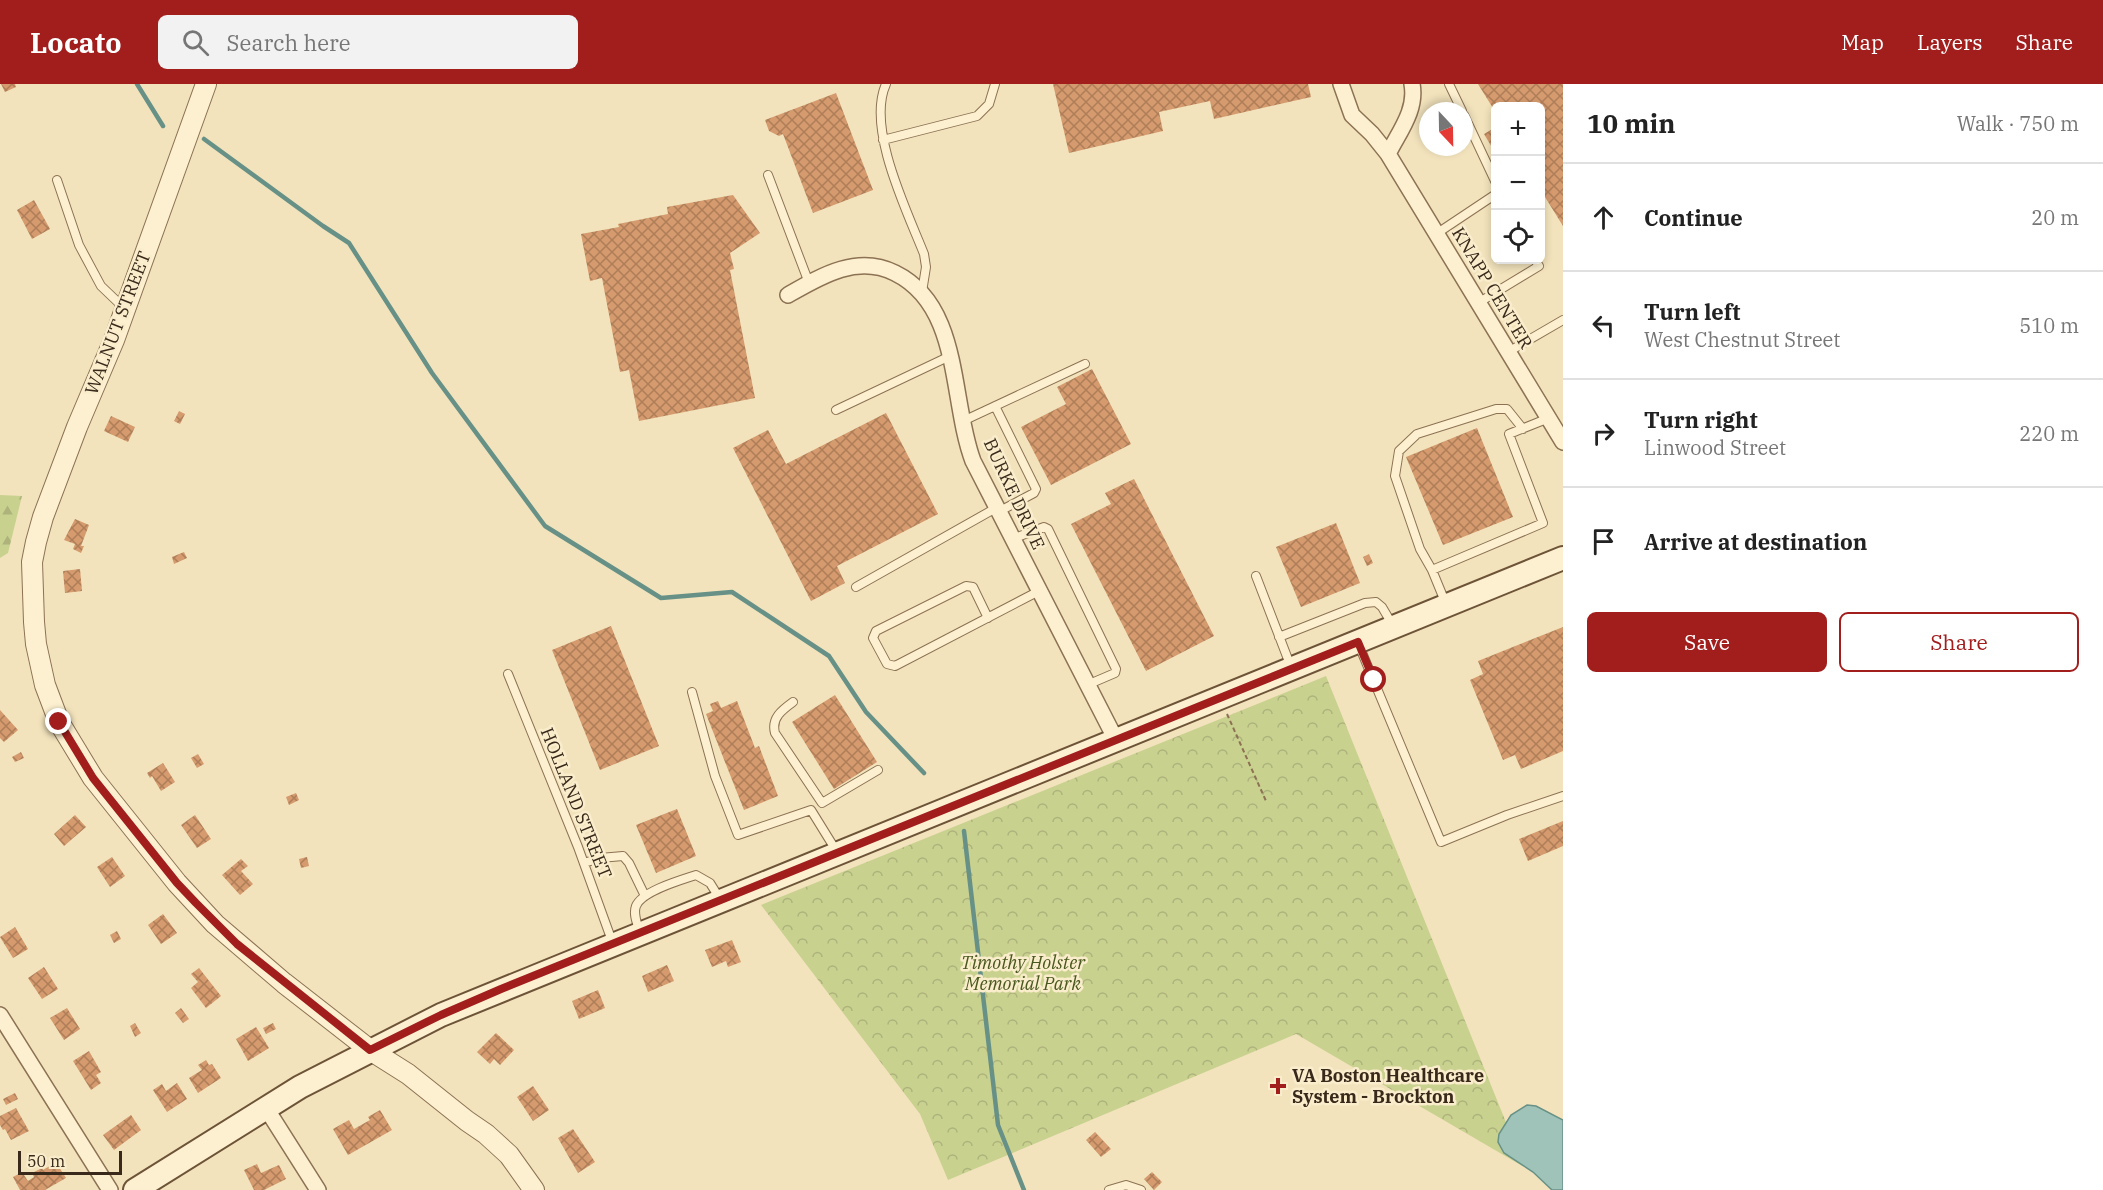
<!DOCTYPE html>
<html lang="en">
<head>
<meta charset="utf-8">
<style>
	:root { --surface:#fff; --page:#f2f2f2; --text:#222; --muted:#767676; --line:#e0e0e0; --accent:#a11e1d }
	body { margin:0; font-family:"IBM Plex Serif",serif; background:var(--page); color:var(--text) }
	.controls { position:absolute; right:18px; top:18px; display:grid; overflow:hidden; border-radius:9px; box-shadow:0 3px 9px #0003 }
	.controls button { width:54px; height:54px; display:grid; place-items:center; padding:0; border:0; border-bottom:2px solid var(--line); background:var(--surface); color:var(--text); font:30px sans-serif }
	.compass { position:absolute; left:1419px; top:18px; width:54px; height:54px; border-radius:50%; background:var(--surface); box-shadow:0 3px 9px #0003; rotate:158deg }
	.scale { position:absolute; left:18px; bottom:15px; width:104px; box-sizing:border-box; padding-left:6px; border:3px solid #39291a; border-top:0; font-size:16px; line-height:21px; white-space:nowrap; color:#39291a; -webkit-text-stroke:4px #f9edcc; paint-order:stroke }
	.stop { position:absolute; width:18px; height:18px; margin:-14px; border:4px solid #a11e1d; border-radius:50%; background:#fff }
	.stop.end { background:#a11e1d; border-color:#fff; box-shadow:0 2px 6px #0008 }
	.list { margin:0; padding:0; list-style:none }
	h2 { display:flex; justify-content:space-between; align-items:center; height:78px; margin:0; padding:0 24px; font-size:26px }
	h2 small { font-size:20px; font-weight:400; color:var(--muted) }
	.list li { display:grid; grid-template-columns:39px 1fr auto; gap:18px; align-items:center; box-sizing:border-box; height:108px; padding:0 24px; border-top:2px solid var(--line) }
	.list b { display:block; font-size:22px; white-space:nowrap }
	.list p { margin:0; font-size:20px; white-space:nowrap; color:var(--muted) }
	.list em { font-size:20px; font-style:normal; color:var(--muted) }
	.actions { display:flex; gap:12px; padding:18px 24px }
	.actions a { flex:1; padding:14px 0; border:2px solid var(--accent); border-radius:9px; text-align:center; font-size:21px; color:var(--accent) }
	.actions .main { background:var(--accent); color:#fff }
	.icon { flex:none; width:33px; height:33px; fill:none; stroke:currentColor; stroke-width:2; stroke-linecap:round; stroke-linejoin:round }
	.map { position:relative; flex:none; width:1563px; height:1106px; overflow:hidden }
	header { display:flex; align-items:center; gap:36px; box-sizing:border-box; height:84px; padding:0 30px; background:var(--accent); color:#fff }
	header strong { font-size:28px }
	nav { display:flex; gap:33px; margin-inline-start:auto; font-size:21px }
	.search { width:420px; height:54px; background:var(--page); display:flex; align-items:center; gap:15px; box-sizing:border-box; padding:0 21px; border-radius:9px; color:var(--muted); font-size:22px }
	main { display:flex }
	aside { flex:1; background:var(--surface) }
	.map>svg:first-child { display:block }
	.forest { fill:url(#forest-firs) }
	.park { fill:url(#park-crowns) }
	.water { fill:#a0c3b9; stroke:#679187; stroke-width:1.5 }
	.lines { fill:none; stroke-linecap:round; stroke-linejoin:round }
	.stream { stroke:#679187; stroke-width:4.5 }
	.building { fill:url(#building-cross-hatch) }
	.service-casing { stroke:#8c7253; stroke-width:10 }
	.minor-casing { stroke:#8c7253; stroke-width:18 }
	.tertiary-casing { stroke:#8c7253; stroke-width:22 }
	.secondary-casing { stroke:#6d5337; stroke-width:26 }
	.path { stroke:#8c7253; stroke-width:2; stroke-dasharray:4.5 3; stroke-linecap:butt }
	.service { stroke:#fcf0d0; stroke-width:8 }
	.minor { stroke:#fcf0d0; stroke-width:15 }
	.tertiary { stroke:#fcf0d0; stroke-width:20 }
	.secondary { stroke:#fcf0d0; stroke-width:22 }
	.route { stroke:#a11e1d; stroke-width:8 }
	.poi-dot { fill:#a11e1d; stroke:#f9edcc; stroke-width:2 }
	.labels { text-anchor:middle; stroke-width:5; stroke-linejoin:round; paint-order:stroke }
	.street-label { font-size:18px; fill:#39291a; stroke:#f9edcc }
	.park-label { font-size:18px; font-style:italic; fill:#49581e; stroke:#f9edcc }
	.poi-label { font-size:18px; font-weight:bold; fill:#39291a; stroke:#f9edcc; text-anchor:start }
</style>
</head>
<body>
<header>
<strong>Locato</strong>
<div class="search"><svg class="icon" aria-label="search" viewBox="0 0 24 24"><circle cx="10" cy="10" r="6"/><path d="M15 15l6 6"/></svg>Search here</div>
<nav><a>Map</a><a>Layers</a><a>Share</a></nav>
</header>
<main>
<div class="map">
<svg width="1563" height="1106" viewBox="0 0 1563 1106">
	<defs>
		<pattern id="forest-firs" width="22" height="20" patternUnits="userSpaceOnUse" patternTransform="scale(1.5)"><rect width="22" height="20" fill="#c9d18f"/><path d="M5 1l3.5 6h-7zM16 11l3.5 6h-7z" fill="#adb37b"/></pattern>
		<pattern id="park-crowns" width="20" height="18" patternUnits="userSpaceOnUse" patternTransform="scale(1.5)"><rect width="20" height="18" fill="#c9d18f"/><path d="M2 6a3 3 0 1 1 6 0M12 15a3 3 0 1 1 6 0" fill="none" stroke="#adb37b"/></pattern>
		<pattern id="building-cross-hatch" width="8" height="8" patternUnits="userSpaceOnUse" patternTransform="scale(1.5)"><rect width="8" height="8" fill="#d59a6d"/><path d="M0 0l8 8M0 8l8-8" fill="none" stroke="#ae7e59"/></pattern>
	</defs>
	<rect width="100%" height="100%" fill="#f2e3bc"/>
	<path class="forest" d="M0,411L22,412L8,469L0,474Z"/>
	<path class="park" d="M1326,592L1524,1083L1296,950L948,1096L920,1030L761,821Z"/>
	<path class="water" d="M1527,1021L1536,1022L1563,1036V1106H1552L1533,1088L1504,1069L1498,1058L1499,1050L1511,1031Z"/>
	<g class="lines">
		<path class="stream" d="M137,0L163,42
			M204,55L323,142L349,159L432,289L545,442L661,514L732,508L829,572L866,628L924,689
			M964,747L998,1041L1024,1106"/>
	</g>
	<path class="building" d="M1,0H15L16,3L5,8Z
		M1053,0H1308L1311,13L1214,35L1210,17L1159,28L1163,47L1069,69Z
		M1478,0H1563V142L1540,105V22H1496V29Z
		M836,9L873,106L813,129L783,50L779,52L769,47L765,36Z
		M1496,43V70L1484,50Z
		M733,111L760,149L730,169L734,185L730,186L755,314L639,337L629,286L620,288L602,194L590,197L581,150L619,143L618,140L668,130L667,123Z
		M34,116L50,145L32,155L17,126Z
		M1092,285L1131,360L1051,401L1021,343L1066,320L1057,303Z
		M179,327L185,330L180,340L174,337Z
		M886,329L938,430L837,482L845,499L811,517L733,364L768,346L786,380Z
		M111,332L135,343L128,358L104,347Z
		M1477,344L1513,433L1443,461L1406,373Z
		M1134,395L1214,552L1146,587L1071,440L1111,420L1105,409Z
		M75,435L89,441L81,462H84L81,469L73,465L75,460L64,456Z
		M1336,439L1360,499L1301,523L1276,463Z
		M184,468L187,474L174,480L172,473Z
		M1369,470L1373,479L1367,482L1363,473Z
		M80,485L82,507L65,509L63,487Z
		M611,542L659,662L600,686L552,566Z
		M1563,543V667L1521,685L1515,671L1503,676L1470,596L1483,590L1478,577Z
		M835,611L877,678L834,705L792,638Z
		M718,617L721,624L737,617L755,664L759,662L778,712L744,726L706,630L713,627L710,620Z
		M0,626L18,646L4,658L0,654Z
		M21,668L24,674L15,678L12,673Z
		M198,670L204,680L197,684L191,674Z
		M163,679L175,698L161,707L152,692L150,694L147,689Z
		M296,709L299,716L289,721L286,713Z
		M677,725L696,772L656,789L636,741Z
		M75,731L86,743L64,762L54,750Z
		M195,731L211,755L197,764L181,741Z
		M1563,737V762L1528,777L1519,755Z
		M112,773L125,792L110,803L97,783Z
		M307,773L309,782L301,784L299,775Z
		M241,775L248,782L241,787L253,800L240,811L222,791Z
		M163,830L177,849L161,860L148,841Z
		M15,843L28,865L13,874L0,853Z
		M117,847L121,855L114,859L110,851Z
		M732,856L741,878L728,883L726,877L712,883L705,866Z
		M667,881L674,897L648,908L642,892Z
		M44,883L58,905L42,915L28,894Z
		M199,884L221,912L206,924L191,904L198,898L191,890Z
		M598,906L605,924L579,935L572,917Z
		M67,924L80,945L64,956L50,934Z
		M181,924L189,935L183,939L175,929Z
		M135,939L141,949L135,953L130,942Z
		M273,939L276,945L266,950L263,944Z
		M256,943L269,964L248,977L236,955Z
		M496,949L514,966L500,981L494,975L490,980L477,968Z
		M89,967L101,988L96,991L101,999L91,1006L73,977Z
		M206,976L209,981L212,980L221,994L198,1009L189,994L202,986L198,981Z
		M177,999L187,1015L167,1028L153,1006L162,1000L166,1007Z
		M533,1002L549,1026L533,1037L517,1013Z
		M15,1009L18,1015L6,1021L3,1015Z
		M16,1024L29,1047L11,1056L5,1045L3,1046L0,1041V1032Z
		M380,1026L392,1046L348,1071L333,1045L349,1036L354,1045L370,1036L368,1033Z
		M131,1031L141,1046L114,1066L103,1051Z
		M573,1045L595,1078L578,1089L558,1054Z
		M1095,1048L1111,1065L1101,1073L1086,1056Z
		M58,1077L61,1082L59,1083L66,1094L45,1106H20L13,1093L22,1088L28,1097L34,1093L32,1089L42,1084L43,1086Z
		M257,1080L261,1089L279,1081L286,1095L264,1106H254L244,1086Z
		M1152,1088L1162,1098L1154,1106L1144,1095Z"/>
	<g class="lines">
		<g class="service-casing">
			<path id="service" d="M886,0C866,44 907,127 924,170L926,183L922,208
				M1449,0L1462,27
				M1464,31L1496,99
				M883,56L977,32L989,20L995,0
				M768,91L809,199
				M57,96L79,161L101,202L124,224
				M1436,150L1496,110
				M1478,219L1539,182L1535,176
				M1508,268L1563,236
				M995,322L1036,405L1034,409L998,428
				M836,326L950,272
				M963,337L1085,280
				M1012,455L1044,443L1048,445L1116,585L1115,589L1087,601
				M1432,486L1420,465L1395,392L1399,367L1417,350L1496,325H1507L1523,345
				M1256,492L1291,583
				M856,503L996,424
				M1446,520L1432,486L1543,439L1509,350L1549,334
				M988,534L973,503L966,502L876,547L873,554L887,580L895,582L1039,507
				M1279,553L1365,519L1376,518L1382,523L1392,540
				M1358,559L1441,758L1507,731L1563,712
				M508,590L578,763L612,857
				M692,608L715,692L738,751L811,726L837,768
				M793,618C782,626 771,634 775,649L822,719L878,686
				M584,779L600,774L623,772L629,779L645,812
				M639,846C637,839 633,830 636,822C642,807 681,796 696,791L710,799L720,815
				M1109,1106L1126,1101L1141,1106"/>
		</g>
		<g class="minor-casing">
			<path id="minor" d="M1341,0L1352,31L1372,50L1388,70L1563,358
				M1388,70C1399,48 1417,26 1412,0
				M788,211C821,192 857,170 895,189C962,222 950,316 973,377L1116,656
				M0,931L110,1106
				M266,1024L318,1106"/>
		</g>
		<g class="tertiary-casing">
			<path id="tertiary" d="M206,0L114,256L77,343L43,433L36,458L32,478L34,538L36,560L45,601L59,638L93,694L177,799L215,840L284,899L370,966L408,990L467,1037L486,1050L509,1071L534,1106"/>
		</g>
		<g class="secondary-casing">
			<path id="secondary" d="M135,1106L300,1003L441,931L1563,474"/>
		</g>
		<path class="path" d="M1227,630L1266,717"/>
		<use href="#service" class="service"/>
		<use href="#minor" class="minor"/>
		<use href="#tertiary" class="tertiary"/>
		<use href="#secondary" class="secondary"/>
	</g>
	<g class="lines">
		<path class="route" d="M59,638L93,694L177,799L196,819L237,860L370,966L441,931L501,905L1358,558L1374,596"/>
	</g>
	<path class="poi-dot" d="M1275 993h6v6h6v6h-6v6h-6v-6h-6v-6h6z"/>
	<g class="labels">
		<g class="street-label">
			<text transform="translate(1492 204) rotate(59)" y="6">KNAPP CENTER</text>
			<text transform="translate(118 239) rotate(-69)" y="6">WALNUT STREET</text>
			<text transform="translate(1014 410) rotate(65)" y="6">BURKE DRIVE</text>
			<text transform="translate(576 719) rotate(68)" y="6">HOLLAND STREET</text>
		</g>
		<g class="park-label">
			<text x="1023" y="885">Timothy Holster<tspan x="1023" dy="21">Memorial Park</tspan></text>
		</g>
		<g class="poi-label">
			<text x="1292" y="998">VA Boston Healthcare<tspan x="1292" dy="21">System - Brockton</tspan></text>
		</g>
	</g>
</svg>
<div class="controls">
<button>+</button>
<button>−</button>
<button><svg class="icon" aria-label="locate" viewBox="0 0 24 24"><circle cx="12" cy="12" r="6"/><path d="M12 2v4M12 18v4M2 12h4M18 12h4"/></svg></button>
</div>
<svg class="compass" viewBox="-18 -18 36 36"><path d="M0-13l5 13h-10z" fill="#e53935"/><path d="M0 13l5-13h-10z" fill="#767676"/></svg>
<div class="scale">50 m</div>
<div class="stop" style="left:1374px;top:596px"></div>
<div class="stop end" style="left:59px;top:638px"></div>
</div>
<aside>
<h2>10 min<small>Walk · 750 m</small></h2>
<ul class="list">
<li><svg class="icon" aria-label="ahead" viewBox="0 0 24 24"><path d="M12 20V5M6 11l6-6 6 6"/></svg><div><b>Continue</b></div><em>20 m</em></li>
<li><svg class="icon" aria-label="left" viewBox="0 0 24 24"><path d="M17 20v-9H6M10 6l-5 5 5 5"/></svg><div><b>Turn left</b><p>West Chestnut Street</p></div><em>510 m</em></li>
<li><svg class="icon" aria-label="right" viewBox="0 0 24 24"><path d="M7 20v-9h11M14 6l5 5-5 5"/></svg><div><b>Turn right</b><p>Linwood Street</p></div><em>220 m</em></li>
<li><svg class="icon" aria-label="arrive" viewBox="0 0 24 24"><path d="M6 21V4h12l-3 4 3 4H6"/></svg><div><b>Arrive at destination</b></div></li>
</ul>
<div class="actions"><a class="main">Save</a><a>Share</a></div>
</aside>
</main>
</body>
</html>
